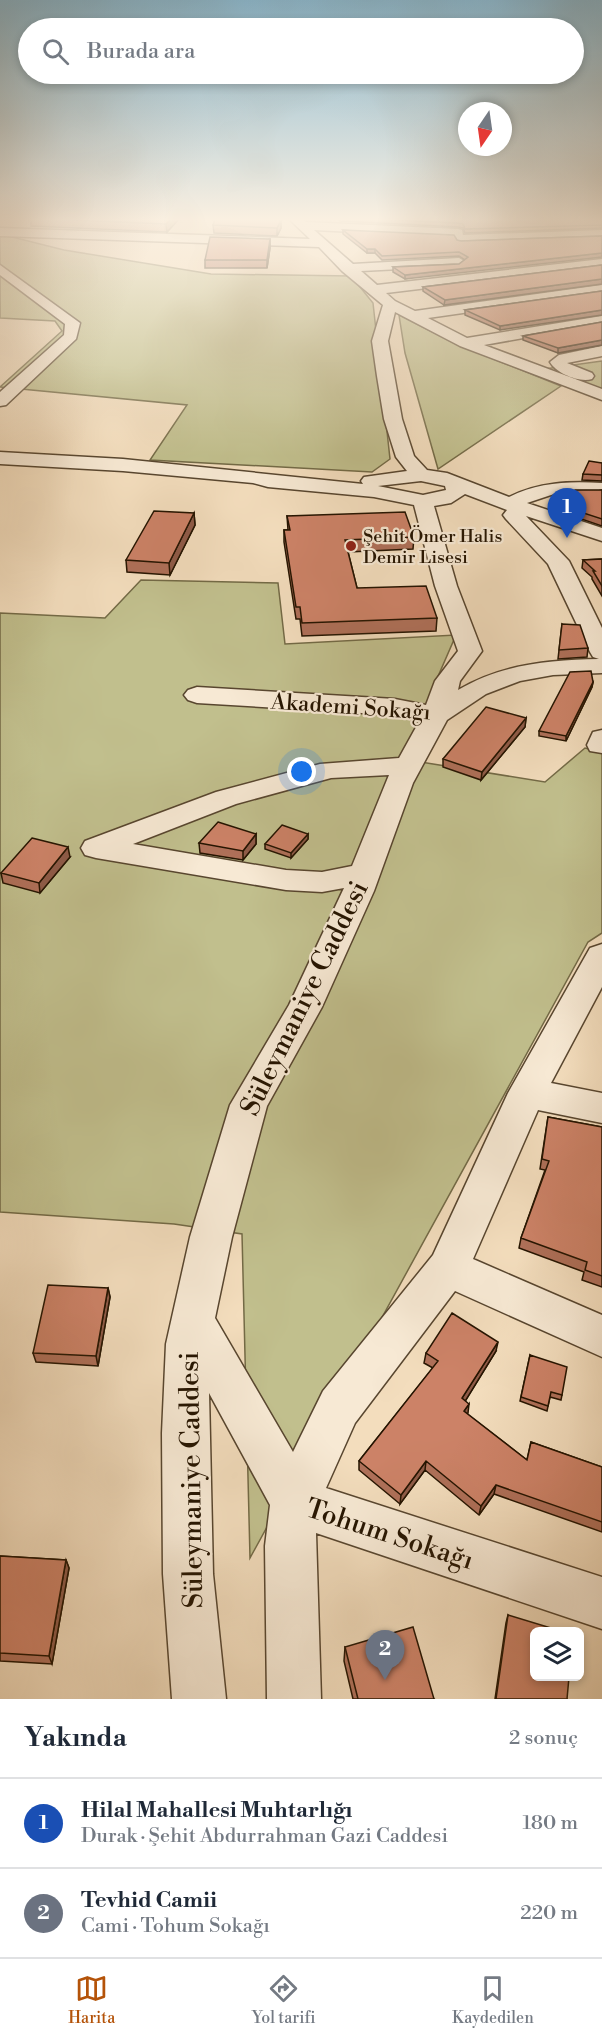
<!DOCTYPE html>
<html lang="tr">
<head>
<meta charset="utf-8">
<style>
	:root { --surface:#fff; --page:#f6f6f7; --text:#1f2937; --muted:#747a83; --line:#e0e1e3; --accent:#b45309 }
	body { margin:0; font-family:"Libre Bodoni",serif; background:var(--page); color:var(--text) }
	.controls { position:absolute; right:18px; bottom:18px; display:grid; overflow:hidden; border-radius:9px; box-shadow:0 3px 9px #0003 }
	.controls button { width:54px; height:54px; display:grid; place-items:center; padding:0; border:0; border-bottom:2px solid var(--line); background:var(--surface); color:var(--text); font:30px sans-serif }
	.compass { position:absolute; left:458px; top:102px; width:54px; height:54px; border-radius:50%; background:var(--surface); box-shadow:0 3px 9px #0003; rotate:193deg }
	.you { position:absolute; left:302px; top:772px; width:21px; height:21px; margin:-15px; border:4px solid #fff; border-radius:50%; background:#1a73e8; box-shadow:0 0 0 9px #1a73e833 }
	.badge { display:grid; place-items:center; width:39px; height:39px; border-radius:50%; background:var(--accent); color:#fff; font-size:20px; font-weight:700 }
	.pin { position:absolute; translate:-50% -50px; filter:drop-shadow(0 2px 3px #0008) }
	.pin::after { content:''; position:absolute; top:32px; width:21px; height:18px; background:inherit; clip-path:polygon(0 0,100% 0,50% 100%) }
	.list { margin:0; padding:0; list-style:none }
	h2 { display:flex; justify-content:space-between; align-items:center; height:78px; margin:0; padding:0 24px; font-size:26px }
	h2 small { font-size:20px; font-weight:400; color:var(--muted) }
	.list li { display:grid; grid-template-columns:39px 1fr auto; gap:18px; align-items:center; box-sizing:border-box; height:90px; padding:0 24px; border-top:2px solid var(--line) }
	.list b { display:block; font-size:22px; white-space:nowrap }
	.list p { margin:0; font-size:20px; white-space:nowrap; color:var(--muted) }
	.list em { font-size:20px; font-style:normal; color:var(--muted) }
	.icon { flex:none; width:33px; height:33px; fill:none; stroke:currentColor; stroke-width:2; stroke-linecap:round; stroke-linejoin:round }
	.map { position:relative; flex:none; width:602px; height:1699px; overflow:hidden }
	.search { position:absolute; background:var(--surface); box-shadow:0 3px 9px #0003; left:18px; right:18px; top:18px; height:66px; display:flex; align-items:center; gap:15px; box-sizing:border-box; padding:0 21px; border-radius:33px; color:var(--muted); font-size:22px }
	.sheet { height:258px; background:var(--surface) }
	nav { display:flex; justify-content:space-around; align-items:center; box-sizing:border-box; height:84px; border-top:2px solid var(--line); background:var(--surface); font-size:16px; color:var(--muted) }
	nav a { display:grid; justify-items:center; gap:3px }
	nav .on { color:var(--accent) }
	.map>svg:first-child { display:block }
	.green { fill:#c1bf8d; stroke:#736a46; stroke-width:1.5 }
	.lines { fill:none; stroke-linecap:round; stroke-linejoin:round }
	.minor-casing { stroke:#58462f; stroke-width:3 }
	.minor { fill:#f7e9d4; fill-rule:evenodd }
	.wall { fill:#af7059; stroke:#251400; stroke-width:1.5 }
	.shaded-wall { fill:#8f5b48; stroke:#251400; stroke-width:1.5 }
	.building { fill:#cc8267; stroke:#251400; stroke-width:1.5 }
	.poi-dot { fill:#8f2418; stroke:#f7e9d4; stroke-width:2 }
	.labels { text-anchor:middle; stroke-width:4.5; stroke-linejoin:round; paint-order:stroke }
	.far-poi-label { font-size:18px; fill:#251400; stroke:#f7e9d4; text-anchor:start }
	.street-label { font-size:22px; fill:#251400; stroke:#f7e9d4 }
	.near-street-label { font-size:27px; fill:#251400; stroke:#f7e9d4 }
</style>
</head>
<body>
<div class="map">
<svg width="602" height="1699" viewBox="0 0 602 1699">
	<rect width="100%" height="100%" fill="#f3ddbd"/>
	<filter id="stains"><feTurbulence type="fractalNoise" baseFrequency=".00333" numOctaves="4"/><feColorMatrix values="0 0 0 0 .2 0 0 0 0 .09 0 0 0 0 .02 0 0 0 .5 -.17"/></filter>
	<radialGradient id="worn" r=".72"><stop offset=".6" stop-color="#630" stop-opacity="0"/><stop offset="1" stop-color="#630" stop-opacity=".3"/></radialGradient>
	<path class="green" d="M0,234L64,250L211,274L351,276L373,303L390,459L372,472L150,460L187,405L0,387L62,331L55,321L0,318Z
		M399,315L456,344L561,386L438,469L405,353Z
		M602,361V391L544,369Z
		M141,580L278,583L285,644L456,635L402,759L545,782L585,748L602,752V933L588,942L250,1558L242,1234L174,1224L0,1212V613L105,618Z"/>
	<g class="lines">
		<g class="minor-casing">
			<path id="minor" d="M289,219H302L306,222L458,229L462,230L463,235L602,230V238L461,243L457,242L456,237L314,230L353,264L459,258L466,262L459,266L361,271L377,285L602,259V267L386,293L395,301L415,311L602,285V293L428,318L467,338L602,316V324L484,345L602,389V400L460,346L395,312L388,341L402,419L414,456L427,470L447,473L509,497C539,482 569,481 602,483V495L554,494L527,503L602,528V541L526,516L569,561L602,628V673L553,675L520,681L486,694L447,720L413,783L374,891L322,1007L267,1106L232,1237L215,1318L293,1452L323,1391L433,1255L508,1093L590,948L602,944V987L551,1083L602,1093V1123L538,1110L473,1259L602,1315V1357L455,1291L355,1423L326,1488L602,1577V1629L316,1533L321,1699H267L265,1546L270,1505L209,1393L213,1574L226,1699H172L163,1574L162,1433L166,1344L190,1237L230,1105L289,1005L344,888L322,892L286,890L96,858L85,855L81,848L85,841L216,792L320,764L399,758L420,720L395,715L197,703L188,700L184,695L188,690L197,687L395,699L426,705L435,681L458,651L435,586L414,505L374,497L268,487L253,483L123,471L0,464V452L123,459L363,484L361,481L364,477L407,471L396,457L384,419L377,376L372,341L383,305L342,271L319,247L0,236V228L310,239ZM421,481L445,486L446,490L423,495L378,486ZM465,494L507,510L503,515L506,519L548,564L590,652L593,657L599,659C549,660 502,664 458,690L460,681L482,651L457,586L434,506L451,503ZM389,775L352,866L322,872L286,870L133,844L236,804L331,778Z
				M0,265L80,323L76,339L6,405L0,406V392L64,335L65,324L0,275Z
				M602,346V356L567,363L592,373L594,376L592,379C579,383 556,373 550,362L559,355Z
				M602,730V753L590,751L587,745L593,732Z"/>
		</g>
		<use href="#minor" class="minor"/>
	</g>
	<path class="wall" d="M31,219H179L167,232L31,226Z
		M340,219H602V228L465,233L463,228L458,227L340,221Z
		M281,220V228L277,236L214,233L213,225Z
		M343,230L461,241L602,236L405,279L393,272V267L459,264L465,260L459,256L382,260L375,253H367L343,234Z
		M270,239V248L267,268H205V260Z
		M602,265L444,305L423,291V287Z
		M602,291L500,330L465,315V310Z
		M602,322V345L558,353L523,340V336Z
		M602,463V481L582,480L583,474Z
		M602,490V526L561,512L562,506L571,500L572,497Z
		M194,513L195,525L170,575L127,572L126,560Z
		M287,516L414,537L413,549L348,552L357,588L437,618L436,631L302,636L300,619H296L284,542V530H288Z
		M602,559V596L592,579V577L582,568L583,560Z
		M562,624L588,648L587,657L558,659Z
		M593,682L592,687L566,741L539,736V731Z
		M526,718L525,727L481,780L443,767V759Z
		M256,834V844L243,860L200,853L199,843Z
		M308,834V839L291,858L265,849V844Z
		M70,857L40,893L3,883L1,873Z
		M548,1117L602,1127V1287L582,1280L584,1272L519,1248L521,1238L545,1170L540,1169Z
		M108,1288L110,1297L98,1366L36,1362L33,1353Z
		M496,1351L465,1401L467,1414L527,1460L531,1442L602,1467V1532L494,1494L479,1515L425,1470L400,1504L359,1470V1461L433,1368L424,1363L426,1353Z
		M530,1355L562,1395L561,1400L550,1397L547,1411L520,1401Z
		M0,1556L66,1560L69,1568L52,1664L0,1661Z
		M508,1615L567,1699H495L506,1623Z
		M345,1647L434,1699H353L344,1661Z"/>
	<path class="shaded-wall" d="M171,219H179L167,232L166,224Z
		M281,220V228L277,236V228Z
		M270,239V248L267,268V260Z
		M367,249H375V253H367Z
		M602,253V257L405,279V275Z
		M602,279V284L444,305L445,300Z
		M602,310V315L500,330V326Z
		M602,340V345L558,353V348Z
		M194,513L195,525L170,575L169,563Z
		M593,682L592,687L566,741V736Z
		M526,718L525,727L481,780L482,772Z
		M256,834V844L243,860V851Z
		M308,834V839L291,858V853Z
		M68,847L70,857L40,893L39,883Z
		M108,1288L110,1297L98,1366L96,1356Z
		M498,1342L496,1351L461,1408L462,1398Z
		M469,1404L468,1413L462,1420L464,1411Z
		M426,1461L425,1470L400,1504L401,1495Z
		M496,1485L494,1494L479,1515L481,1506Z
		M66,1560L69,1568L52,1664L49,1656Z"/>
	<path class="building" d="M55,219H171L166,224Z
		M215,219H256L281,220L277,228L213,225Z
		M377,219H602V225L465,229L463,224L458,223Z
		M343,230L454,235L457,240L461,241L602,236V253L405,275L393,267L459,264L468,257L459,252L382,256L375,249H367Z
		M210,237L270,239L267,260H205Z
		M602,265V279L445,300L423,287Z
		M602,291V310L500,326L465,310Z
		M602,322V340L558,348L523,336Z
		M589,461L602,463V475L583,474Z
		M575,490H602V519L562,506L575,498L572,497Z
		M154,511L194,513L169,563L126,560Z
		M405,512L414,537L345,540L357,588L426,586L437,618L302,623L300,607H296L284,530H290L287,516Z
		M602,559V586L593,571H595L583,560Z
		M562,624L580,625L588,648L559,650Z
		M591,671L593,682L566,736L539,731L570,672Z
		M486,707L526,718L482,772L443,759Z
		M218,822L256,834L243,851L199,843Z
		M282,825L308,834L291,853L265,844Z
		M32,838L68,847L39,883L1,873Z
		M548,1117L602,1127V1276L585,1270L587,1262L521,1238L549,1161L542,1159Z
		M48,1285L108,1288L96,1356L33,1353Z
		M452,1313L498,1342L462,1398L469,1404L464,1411L527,1460L531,1442L602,1467V1522L496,1485L481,1506L426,1461L401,1495L359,1461L438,1361L426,1353Z
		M530,1355L567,1367L562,1395L551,1392L548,1406L521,1397Z
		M0,1556L66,1560L49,1656L0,1653Z
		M508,1615L564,1632H534V1677H569L567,1699H496Z
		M413,1627L434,1699H358L345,1647Z"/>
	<linearGradient id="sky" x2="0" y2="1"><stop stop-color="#89b8d0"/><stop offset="0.48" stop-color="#faf0e1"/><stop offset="1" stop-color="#faf0e1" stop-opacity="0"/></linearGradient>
	<rect width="602" height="457" fill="url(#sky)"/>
	<circle class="poi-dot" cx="351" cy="546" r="6"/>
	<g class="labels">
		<g class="far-poi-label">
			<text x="363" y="542">Şehit Ömer Halis<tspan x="363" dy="21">Demir Lisesi</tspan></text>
		</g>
		<g class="street-label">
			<text transform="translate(351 706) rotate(4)" y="8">Akademi Sokağı</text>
		</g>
		<g class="near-street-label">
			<text transform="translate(304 998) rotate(-64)" y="9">Süleymaniye Caddesi</text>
			<text transform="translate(191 1480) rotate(-91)" y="9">Süleymaniye Caddesi</text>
			<text transform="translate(390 1534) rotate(18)" y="9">Tohum Sokağı</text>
		</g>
	</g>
	<rect width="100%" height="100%" filter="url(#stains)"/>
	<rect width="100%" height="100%" fill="url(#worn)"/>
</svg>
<div class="controls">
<button><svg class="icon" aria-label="layers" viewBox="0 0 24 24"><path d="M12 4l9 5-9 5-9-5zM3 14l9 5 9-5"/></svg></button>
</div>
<svg class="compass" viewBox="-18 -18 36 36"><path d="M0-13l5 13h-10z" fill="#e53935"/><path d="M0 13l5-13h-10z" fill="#747a83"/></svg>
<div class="you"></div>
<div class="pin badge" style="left:567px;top:538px;background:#1a4fb4">1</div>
<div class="pin badge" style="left:385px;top:1680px;background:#6b7280">2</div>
<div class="search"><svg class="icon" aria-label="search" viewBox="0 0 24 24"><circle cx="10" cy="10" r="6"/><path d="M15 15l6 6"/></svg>Burada ara</div>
</div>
<section class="sheet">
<h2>Yakında<small>2 sonuç</small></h2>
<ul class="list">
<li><span class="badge" style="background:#1a4fb4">1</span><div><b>Hilal Mahallesi Muhtarlığı</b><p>Durak · Şehit Abdurrahman Gazi Caddesi</p></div><em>180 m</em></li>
<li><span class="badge" style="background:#6b7280">2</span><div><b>Tevhid Camii</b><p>Cami · Tohum Sokağı</p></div><em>220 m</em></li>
</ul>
</section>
<nav>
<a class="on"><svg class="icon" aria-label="map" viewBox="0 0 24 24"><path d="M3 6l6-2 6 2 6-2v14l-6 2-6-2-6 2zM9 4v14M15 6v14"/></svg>Harita</a>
<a><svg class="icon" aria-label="directions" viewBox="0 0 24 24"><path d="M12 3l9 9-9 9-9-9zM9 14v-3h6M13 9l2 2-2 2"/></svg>Yol tarifi</a>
<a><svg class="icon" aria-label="saved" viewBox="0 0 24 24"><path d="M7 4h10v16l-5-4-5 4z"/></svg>Kaydedilen</a>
</nav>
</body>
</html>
